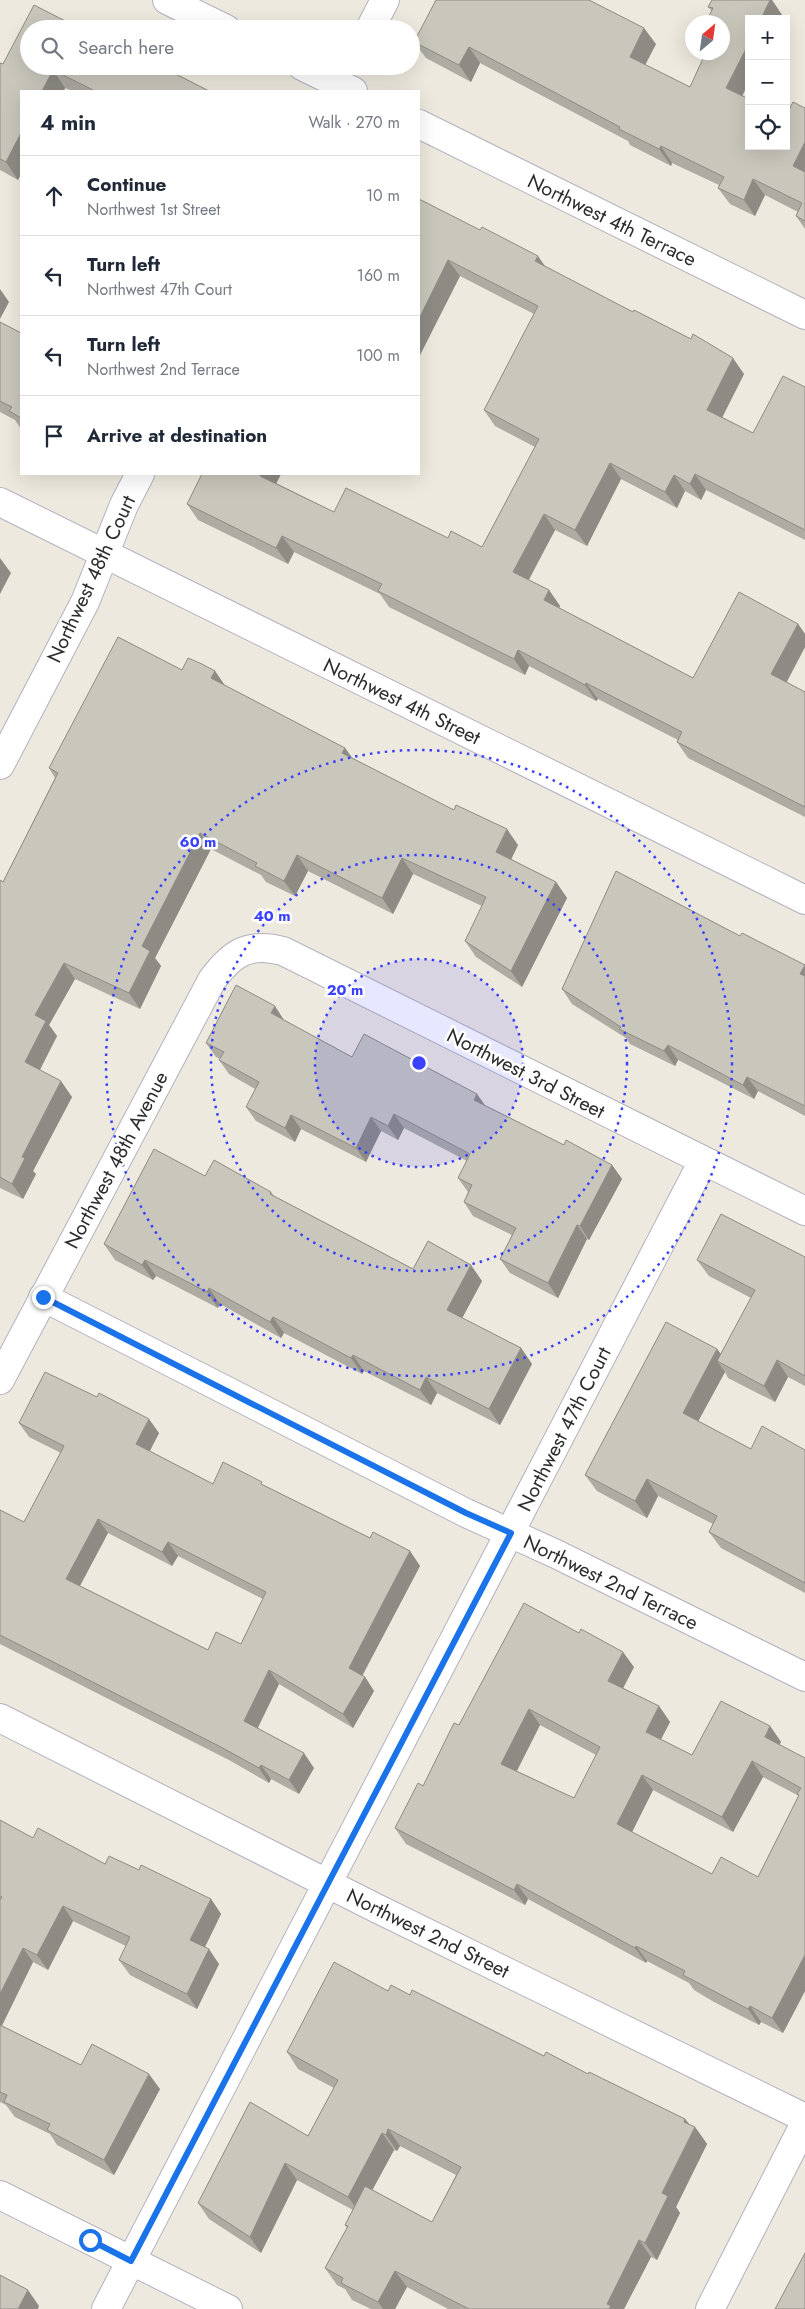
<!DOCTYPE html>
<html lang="en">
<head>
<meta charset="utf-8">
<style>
	:root { --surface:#fff; --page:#f2f2f3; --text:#1f2937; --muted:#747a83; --line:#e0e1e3 }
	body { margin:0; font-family:Jost,sans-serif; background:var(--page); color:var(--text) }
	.controls { position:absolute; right:15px; top:15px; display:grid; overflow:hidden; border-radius:0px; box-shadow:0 5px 20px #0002 }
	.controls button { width:45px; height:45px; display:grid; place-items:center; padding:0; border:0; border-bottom:1px solid var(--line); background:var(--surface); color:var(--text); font:25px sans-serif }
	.compass { position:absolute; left:685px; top:15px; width:45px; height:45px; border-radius:50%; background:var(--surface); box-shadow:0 5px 20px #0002; rotate:29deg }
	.stop { position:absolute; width:15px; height:15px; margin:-11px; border:4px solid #1a73e8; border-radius:50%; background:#fff }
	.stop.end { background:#1a73e8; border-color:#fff; box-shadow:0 1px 5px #0008 }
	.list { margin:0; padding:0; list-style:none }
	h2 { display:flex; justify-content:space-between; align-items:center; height:65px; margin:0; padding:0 20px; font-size:21px }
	h2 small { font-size:16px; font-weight:400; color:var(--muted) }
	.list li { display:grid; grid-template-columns:32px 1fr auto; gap:15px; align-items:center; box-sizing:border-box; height:80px; padding:0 20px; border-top:1px solid var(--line) }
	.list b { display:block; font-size:19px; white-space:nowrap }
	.list p { margin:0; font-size:16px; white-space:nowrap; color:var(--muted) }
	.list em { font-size:16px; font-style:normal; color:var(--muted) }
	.icon { flex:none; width:28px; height:28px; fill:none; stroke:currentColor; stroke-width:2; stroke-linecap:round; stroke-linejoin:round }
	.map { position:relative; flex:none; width:805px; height:2309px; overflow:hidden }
	.search { position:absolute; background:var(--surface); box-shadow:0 5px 20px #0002; left:20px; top:20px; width:400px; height:55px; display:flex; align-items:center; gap:12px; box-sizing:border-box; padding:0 18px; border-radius:28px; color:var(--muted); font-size:19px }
	.panel { position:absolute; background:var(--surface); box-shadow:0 5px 20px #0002; left:20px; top:90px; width:400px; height:385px; border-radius:0px }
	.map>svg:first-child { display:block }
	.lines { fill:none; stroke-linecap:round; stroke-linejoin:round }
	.minor-casing { stroke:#b2b2c0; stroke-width:30 }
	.tertiary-casing { stroke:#b2b2c0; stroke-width:30 }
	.minor { stroke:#fff; stroke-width:28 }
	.tertiary { stroke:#fff; stroke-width:28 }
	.wall { fill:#adaba2; fill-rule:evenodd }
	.shaded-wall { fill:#8d8b84 }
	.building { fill:#c9c7bc; stroke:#8d8b84; fill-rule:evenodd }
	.route { stroke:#1a73e8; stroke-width:6 }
	.ring { fill:none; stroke:#3a41ff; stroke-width:2.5; stroke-dasharray:2.5 5 }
	.labels { text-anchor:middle; stroke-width:5; stroke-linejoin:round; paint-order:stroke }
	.street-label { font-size:20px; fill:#2c2c2c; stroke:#fff }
	.centre { fill:#3a41ff; stroke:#fff; stroke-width:2.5 }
	.ring-label { font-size:15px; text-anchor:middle; font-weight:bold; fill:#3a41ff; stroke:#fff; stroke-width:5; stroke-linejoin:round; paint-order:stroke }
</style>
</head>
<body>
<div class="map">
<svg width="805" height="2309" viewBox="0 0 805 2309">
	<rect width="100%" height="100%" fill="#eee9de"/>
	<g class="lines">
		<g class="minor-casing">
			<path id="minor" d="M167,0L226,29
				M370,29L385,0
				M302,66L353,91
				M419,124L805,315
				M0,502L805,900
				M0,765L85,602L124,505L140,474
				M43,1297L466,1513L556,1554L805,1677
				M0,1380L212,980C232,953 248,942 283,951L805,1211
				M0,1718L374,1907L805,2118
				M0,2195L228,2309
				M106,2309L703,1161"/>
		</g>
		<g class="tertiary-casing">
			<path id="tertiary" d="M710,2309L805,2123"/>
		</g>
		<use href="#minor" class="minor"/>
		<use href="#tertiary" class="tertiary"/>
	</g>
	<path class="wall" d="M712,0H772L782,15L749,19V82L742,96L749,146L805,108V229L796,216L798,212L765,195L755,216L730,204L718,188L719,185L672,163L671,166L630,145L628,141L480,63L471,82L426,58L414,42L656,44L645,65L690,87L722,52L712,11L708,7Z
		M29,29L165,69L209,91H72L65,88L18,180L0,170V63L3,64Z
		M419,199L744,374L722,417L753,433L805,387V540L706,490L701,500L685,491L677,508L621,479L587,546L555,530L529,580L549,590L560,606L559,608L693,678L798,624L805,634V647L787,682L805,692V817L688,758L677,742L678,740L598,699L596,701L529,666L525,675L389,607L380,594L294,552L288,564L198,520L187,504L281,474L276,483L334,512L448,538L482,547L535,447L495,426L484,410L534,314L460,276L419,357Z
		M0,322L21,333V429L15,420L0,412Z
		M182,670L215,671L225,686L345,748L352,758L518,845L511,859L556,882L567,898L522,987L476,957L465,941L482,906L413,874L393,914L308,871L295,896L266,882L261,875L211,849L155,958L161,966L140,1009L75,979L49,1025L57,1036L40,1070L72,1097L33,1171L36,1174L23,1199L0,1188V880L3,882L55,778L49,768Z
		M740,936L805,965V1116L758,1091L754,1099L678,1060L675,1066L630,1044L626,1038L572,1004L562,989Z
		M284,1020L352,1057L477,1094L484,1105L564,1145L612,1165L622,1179L589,1240L587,1239L558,1298L510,1273L500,1259L512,1235L473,1216L464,1202L468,1192L458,1178L467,1161L404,1128L398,1140L381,1131L366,1162L301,1129L295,1142L256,1121L246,1107L255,1089L229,1074L219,1060L220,1059L216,1057L206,1043Z
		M205,1176L271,1192L274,1196L413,1269L482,1281L462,1318L521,1348L532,1364L500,1425L437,1393L431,1405L364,1371L362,1374L284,1333L281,1338L220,1304L218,1308L156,1276L153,1280L115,1260L104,1244Z
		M805,1257V1386L788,1377L775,1402L728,1378L725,1372L698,1421L751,1449L805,1450V1593L721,1548L709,1532L713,1524L658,1496L647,1518L597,1491L585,1475L717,1349L721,1354L751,1298L709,1276L697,1260Z
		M19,1423L159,1433L150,1451L213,1484L265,1486L370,1538L410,1551L420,1566L362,1675L365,1677L374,1691L353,1728L279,1684L258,1728L314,1768L299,1794L271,1779L269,1783L229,1760L0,1644V1510L24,1522L61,1453L29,1437ZM108,1533L172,1566L178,1556L263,1599L241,1644L208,1650L80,1586Z
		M634,1667L623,1688L659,1706L670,1722L661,1739L692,1755L770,1726L781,1742L779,1745L805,1758V1991L783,2033L761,2022L759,2025L714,2002L694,1990L689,1983L647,1961L646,1963L528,1899L525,1905L406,1844L395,1828L423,1786L459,1725ZM540,1725L596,1755L574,1798L517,1771ZM763,1777L799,1796L758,1877L712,1874L632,1832L653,1790L733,1832Z
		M0,1820L33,1838L105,1864L139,1870L211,1899L221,1914L205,1947L219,1964L197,2009L130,1975L119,1960L126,1946L73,1921L48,1970L33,1962L2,2026L81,2065L160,2089L114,2175L57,2145L50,2134L15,2117L6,2105L0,2102Z
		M388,1991L410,1995L544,2056L588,2074L685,2119L690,2125L695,2127L707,2144L676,2207L680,2213L657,2260L651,2257L624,2309H448L407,2287L395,2309H371L352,2300L345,2289L337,2285L325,2268L347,2228L345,2225L353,2210L297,2180L261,2253L209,2219L198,2203L308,2136L334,2088L298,2069L287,2052ZM400,2146L456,2175L432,2222L372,2190L394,2150L397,2151Z"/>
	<path class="shaded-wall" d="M770,0H772L782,15L781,19H761Z
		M644,28L656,44L641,73L630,57Z
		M749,43V82L738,104L726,88Z
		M469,47L480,63L471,82L459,65Z
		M53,70L65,88L64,91H42Z
		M21,133V174L18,180L6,162Z
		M805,142V181L793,166Z
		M661,146L672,163L671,166L659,149Z
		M753,179L765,195L755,216L744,200Z
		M538,256L549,272L535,261Z
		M448,260L460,276L419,357V319Z
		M0,289L9,302L0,319Z
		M733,358L744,374L718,426L707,410Z
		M610,463L621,479L587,546L575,530Z
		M261,474H281L272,492L260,476Z
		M695,474L706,490L701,500L690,484Z
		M674,475L685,491L677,508L665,492Z
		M544,514L555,530L524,588L513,572Z
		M282,536L294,552L288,564L276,548Z
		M0,558L11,573L0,594Z
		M549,590L560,606L555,616L544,600Z
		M798,624L805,634V647L782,690L771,674Z
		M518,650L529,666L525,675L514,659Z
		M215,671L226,687L211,678Z
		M586,683L598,699L596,701L585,685Z
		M345,748L356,763L342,753Z
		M507,829L518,845L507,868L496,852Z
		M200,833L211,849L155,958L161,966L140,1009L129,993L142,946Z
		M297,855L308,871L295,896L284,881Z
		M402,858L413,874L393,914L382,898Z
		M556,882L567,898L522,987L511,971Z
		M64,963L75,979L49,1025L57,1036L36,1077L25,1062L35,1015Z
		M805,965V980L800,974Z
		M275,1006L284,1020L271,1013Z
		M668,1045L678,1060L675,1066L664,1051Z
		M747,1077L758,1091L754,1099L743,1085Z
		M61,1081L72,1097L33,1171L36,1174L23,1199L12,1184L22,1157Z
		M477,1094L487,1108L474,1100Z
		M394,1114L404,1128L398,1140L388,1126Z
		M291,1115L301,1129L295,1142L285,1128Z
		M371,1117L381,1131L366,1162L356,1148Z
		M612,1165L622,1179L589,1240L580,1226Z
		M577,1225L587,1239L558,1298L548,1283Z
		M145,1260L156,1276L153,1280L142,1265Z
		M471,1265L482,1281L458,1326L447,1310Z
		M209,1288L220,1304L218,1308L207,1292Z
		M273,1317L284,1333L281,1338L270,1322Z
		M521,1348L532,1364L500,1425L489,1409Z
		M717,1349L729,1365L717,1361L725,1372L694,1429L683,1413Z
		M353,1355L364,1371L362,1374L351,1358Z
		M777,1360L788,1377L775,1402L764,1386Z
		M426,1377L437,1393L431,1405L420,1390Z
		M149,1419L159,1433L146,1458L136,1444Z
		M647,1479L658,1496L647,1518L635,1501Z
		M98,1519L108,1533L76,1593L66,1579Z
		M168,1542L178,1556L172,1566L162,1552Z
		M410,1551L420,1566L359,1682L349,1668Z
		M623,1652L634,1667L619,1696L608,1681Z
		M269,1670L279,1684L254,1735L244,1721Z
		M365,1677L374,1691L353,1728L343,1714Z
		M659,1706L670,1722L657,1747L646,1732Z
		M529,1709L540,1725L512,1780L501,1764Z
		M770,1726L781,1742L775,1752L765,1737Z
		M304,1753L314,1768L299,1794L289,1780Z
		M752,1761L763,1777L733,1832L722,1817Z
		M261,1765L271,1779L269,1783L259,1768Z
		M642,1775L653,1790L628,1840L617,1824Z
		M517,1884L528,1899L525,1905L514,1890Z
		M211,1899L221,1914L201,1955L190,1940Z
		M63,1906L73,1921L48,1970L37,1955Z
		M636,1946L647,1961L646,1963L635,1948Z
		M23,1948L33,1962L0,2029V1994Z
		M209,1949L219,1964L197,2009L187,1994Z
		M805,1955V1991L783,2033L772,2018Z
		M750,2006L761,2022L759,2025L748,2009Z
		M149,2074L160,2089L114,2175L104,2160Z
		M685,2119L694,2130L695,2127L707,2144L676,2207L680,2213L657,2260L645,2243L662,2193L684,2122Z
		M388,2129L400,2146L397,2151L386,2135Z
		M382,2133L394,2150L360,2213L348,2197Z
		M285,2163L297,2180L261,2253L250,2237Z
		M639,2240L651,2257L624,2309H609L607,2304Z
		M395,2271L407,2287L395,2309H383L378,2302Z
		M28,2290L39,2306L38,2309H18Z"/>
	<path class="building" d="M436,0H589L644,28L630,57L690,87L706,52H722V22H706L713,8L708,7L712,0H770L761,19H749V43L726,88L749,99V146H786V116L793,102L805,108V142L793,166L805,172V221L796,216L802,203L753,179L744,200L718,188L724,177L661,146L659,149L619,129L620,127L469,47L459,65L414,42Z
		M34,5L81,29H29V66H160L209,91H95L53,70L42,91H21V133L6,162L0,159V63L3,64Z
		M104,23L115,29H101Z
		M419,199L480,230L482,227L538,256L535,261L633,312L634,310L691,339L693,334L733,358L707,410L753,433L783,376L805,387V530L695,474L690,484L674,475L665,492L610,463L575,530L544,514L513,572L549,590L544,600L693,678L739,592L798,624L771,674L805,692V807L677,742L682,732L586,683L585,685L518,650L514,659L378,591L382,584L282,536L276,548L187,504L202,474H261L260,476L334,512L346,488L448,538L451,531L482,547L539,439L484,410L538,306L448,260L419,319Z
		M0,322L21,333V418L9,411L12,407L0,401Z
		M118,637L182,670L188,658L202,664L215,671L211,678L345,748L342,753L454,810L456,805L507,829L496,852L556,882L511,971L465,941L486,897L402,858L382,898L297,855L284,881L255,866L257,863L200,833L142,946L150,951L129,993L64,963L35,1015L46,1021L25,1062L61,1081L22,1157L25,1158L12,1184L0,1177V880L3,882L58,773L49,768Z
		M616,871L740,936L742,933L805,965L800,974L805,976V1106L747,1077L743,1085L668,1045L664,1051L619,1029L621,1027L562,989Z
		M236,985L275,1006L271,1013L352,1057L364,1034L477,1094L474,1100L564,1145L566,1140L612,1165L580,1226L577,1225L548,1283L500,1259L516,1228L464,1202L472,1185L458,1178L470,1154L394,1114L388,1126L371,1117L356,1148L291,1115L285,1128L246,1107L259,1082L219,1060L224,1052L206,1043Z
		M154,1149L205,1176L214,1160L271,1192L270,1194L413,1269L428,1241L471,1265L447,1310L521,1348L489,1409L426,1377L420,1390L353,1355L351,1358L273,1317L270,1322L209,1288L207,1292L145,1260L142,1265L104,1244Z
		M721,1214L805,1257V1376L777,1360L764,1386L717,1361L755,1290L697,1260Z
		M666,1322L717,1349L683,1413L751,1449L762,1426L805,1450V1583L709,1532L717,1516L647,1479L635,1501L585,1475Z
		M45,1372L97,1397L99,1393L149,1419L136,1444L213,1484L223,1462L262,1482L261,1484L370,1538L373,1532L410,1551L349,1668L365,1677L343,1714L269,1670L244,1721L304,1753L289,1780L261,1765L259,1768L219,1746L0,1635V1510L24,1522L64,1446L19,1423ZM98,1519L162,1552L168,1542L266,1592L241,1644L216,1632L208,1650L66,1579Z
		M524,1603L579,1633L581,1629L623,1652L608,1681L659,1706L646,1732L692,1755L721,1701L770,1726L765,1737L805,1758V1955L772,2018L750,2006L748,2009L704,1986L683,1975L685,1971L636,1946L635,1948L517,1884L514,1890L395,1828L418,1783L423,1786L454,1723L459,1725ZM529,1709L600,1747L574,1798L501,1764ZM752,1761L801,1788L797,1794L799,1795L758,1877L721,1857L712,1874L617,1824L642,1775L722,1817Z
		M0,1820L33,1838L38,1828L105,1864L109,1856L139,1870L141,1865L211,1899L190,1940L209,1949L187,1994L119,1960L130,1937L63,1906L37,1955L23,1948L0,1994V1900L2,1897L0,1896Z
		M334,1962L388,1991L391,1985L410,1995L412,1990L544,2056L546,2052L588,2074L589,2072L685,2119L684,2122L695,2127L662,2193L668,2196L645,2243L639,2240L607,2304L611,2306L609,2309H469L395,2271L378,2302L341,2283L343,2278L325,2268L348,2226L345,2225L365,2186L432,2222L461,2167L388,2129L386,2135L382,2133L348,2197L285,2163L250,2237L198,2203L250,2102L308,2136L338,2080L287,2052Z
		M0,2025L81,2065L92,2044L149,2074L104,2160L47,2130L50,2124L4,2102L7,2095L0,2092Z
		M805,2253V2309H775Z
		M0,2275L28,2290L18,2309H0Z"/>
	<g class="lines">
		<path class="route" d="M43,1297L466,1513L511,1533L131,2261L90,2240"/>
	</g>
	<circle cx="419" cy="1063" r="104" fill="#3a41ff" fill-opacity=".12"/>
	<g class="ring">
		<circle cx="419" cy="1063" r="104"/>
		<circle cx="419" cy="1063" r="208"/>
		<circle cx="419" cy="1063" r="313"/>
	</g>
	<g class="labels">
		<g class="street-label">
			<text transform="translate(612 220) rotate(26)" y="7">Northwest 4th Terrace</text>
			<text transform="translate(91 579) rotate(-65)" y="7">Northwest 48th Court</text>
			<text transform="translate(402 701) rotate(26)" y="7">Northwest 4th Street</text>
			<text transform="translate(526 1073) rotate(27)" y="7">Northwest 3rd Street</text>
			<text transform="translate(116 1160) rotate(-62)" y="7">Northwest 48th Avenue</text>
			<text transform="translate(564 1429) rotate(-63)" y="7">Northwest 47th Court</text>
			<text transform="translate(611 1582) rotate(26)" y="7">Northwest 2nd Terrace</text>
			<text transform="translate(428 1933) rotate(26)" y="7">Northwest 2nd Street</text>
		</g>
	</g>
	<circle cx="419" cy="1063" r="8" class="centre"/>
	<g class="ring-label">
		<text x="198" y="847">60 m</text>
		<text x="272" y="921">40 m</text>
		<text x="345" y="995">20 m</text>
	</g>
</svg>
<div class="controls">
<button>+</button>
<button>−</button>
<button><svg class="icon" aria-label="locate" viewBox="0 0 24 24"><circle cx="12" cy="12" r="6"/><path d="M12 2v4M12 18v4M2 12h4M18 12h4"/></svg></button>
</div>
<svg class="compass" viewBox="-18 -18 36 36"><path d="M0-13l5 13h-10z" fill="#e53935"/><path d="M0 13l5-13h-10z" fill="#747a83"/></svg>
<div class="stop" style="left:90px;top:2240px"></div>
<div class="stop end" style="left:43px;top:1297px"></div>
<div class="search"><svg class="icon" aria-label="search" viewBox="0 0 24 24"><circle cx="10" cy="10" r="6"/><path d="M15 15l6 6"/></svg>Search here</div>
<section class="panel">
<h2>4 min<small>Walk · 270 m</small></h2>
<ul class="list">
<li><svg class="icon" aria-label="ahead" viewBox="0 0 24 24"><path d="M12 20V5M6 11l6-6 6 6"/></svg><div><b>Continue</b><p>Northwest 1st Street</p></div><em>10 m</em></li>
<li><svg class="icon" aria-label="left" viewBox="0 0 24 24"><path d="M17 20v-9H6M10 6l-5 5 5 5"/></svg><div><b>Turn left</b><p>Northwest 47th Court</p></div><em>160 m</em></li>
<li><svg class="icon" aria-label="left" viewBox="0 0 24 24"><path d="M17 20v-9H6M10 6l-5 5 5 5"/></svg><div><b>Turn left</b><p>Northwest 2nd Terrace</p></div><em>100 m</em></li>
<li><svg class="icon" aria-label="arrive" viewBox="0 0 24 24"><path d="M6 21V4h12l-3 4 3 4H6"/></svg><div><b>Arrive at destination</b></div></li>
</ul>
</section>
</div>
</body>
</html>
